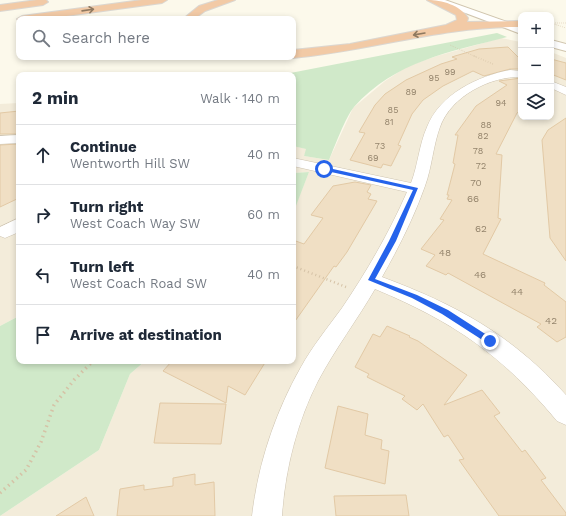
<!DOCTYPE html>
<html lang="en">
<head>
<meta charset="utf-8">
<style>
	:root { --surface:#fff; --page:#f2f2f3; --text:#1f2937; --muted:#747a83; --line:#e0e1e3 }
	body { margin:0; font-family:"Work Sans",sans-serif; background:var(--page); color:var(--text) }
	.controls { position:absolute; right:12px; top:12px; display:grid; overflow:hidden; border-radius:8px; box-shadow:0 2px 6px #0003 }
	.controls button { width:36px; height:36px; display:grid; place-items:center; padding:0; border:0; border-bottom:1px solid var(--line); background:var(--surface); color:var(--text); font:20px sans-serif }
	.stop { position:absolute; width:12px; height:12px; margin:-9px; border:3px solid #2563eb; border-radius:50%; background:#fff }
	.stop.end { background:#2563eb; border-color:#fff; box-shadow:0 1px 4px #0008 }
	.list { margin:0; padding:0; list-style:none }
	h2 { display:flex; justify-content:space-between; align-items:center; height:52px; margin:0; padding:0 16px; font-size:17px }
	h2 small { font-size:13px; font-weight:400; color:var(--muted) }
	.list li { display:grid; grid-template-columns:26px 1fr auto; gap:12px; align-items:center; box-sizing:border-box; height:60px; padding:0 16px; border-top:1px solid var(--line) }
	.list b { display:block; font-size:15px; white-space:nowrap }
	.list p { margin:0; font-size:13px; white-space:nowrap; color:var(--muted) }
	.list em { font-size:13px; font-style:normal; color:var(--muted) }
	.icon { flex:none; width:22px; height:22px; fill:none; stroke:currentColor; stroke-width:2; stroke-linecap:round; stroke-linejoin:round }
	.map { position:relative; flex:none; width:566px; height:516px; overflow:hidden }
	.search { position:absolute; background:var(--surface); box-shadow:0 2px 6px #0003; left:16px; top:16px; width:280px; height:44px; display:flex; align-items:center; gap:10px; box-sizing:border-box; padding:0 14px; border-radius:8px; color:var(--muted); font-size:15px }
	.panel { position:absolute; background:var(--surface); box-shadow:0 2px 6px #0003; left:16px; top:72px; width:280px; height:292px; border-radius:8px }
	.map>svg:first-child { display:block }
	.residential { fill:#f3ecda }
	.green { fill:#d0e9c9 }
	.building { fill:#f0dfc4; stroke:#e2c9a5 }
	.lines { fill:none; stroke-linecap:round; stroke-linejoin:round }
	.minor-casing { stroke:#cec4b1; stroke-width:1 }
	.secondary-casing { stroke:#d0c5ae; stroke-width:2 }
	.motorway-casing { stroke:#dbd7d1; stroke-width:2 }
	.path-far3 { stroke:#d5c2a6; stroke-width:1; stroke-dasharray:0.5 1.5; stroke-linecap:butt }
	.path-far2 { stroke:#d5c2a6; stroke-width:1.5; stroke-dasharray:0.5 2; stroke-linecap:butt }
	.path-far1 { stroke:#d5c2a6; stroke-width:2.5; stroke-dasharray:1 3; stroke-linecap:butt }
	.path { stroke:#d5c2a6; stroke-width:3.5; stroke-dasharray:1.5 4; stroke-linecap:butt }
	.minor { fill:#fff; fill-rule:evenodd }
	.secondary { fill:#fff; fill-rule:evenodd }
	.motorway { fill:#f2caa6; fill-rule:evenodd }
	.oneway { stroke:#8f7960 }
	.route { fill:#2563eb }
	.labels { text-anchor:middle; stroke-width:3; stroke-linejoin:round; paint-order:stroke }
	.far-number-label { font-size:9px; fill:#94846c }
	.number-label { font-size:10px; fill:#94846c }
</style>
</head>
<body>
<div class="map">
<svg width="566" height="516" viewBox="0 0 566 516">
	<rect width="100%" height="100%" fill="#fcf9eb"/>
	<path class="residential" d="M501,38L521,42V117H551V52L566,58V516H0L99,450L130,374L145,361H293V212L309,172L293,173V146L307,149L304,156L329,160L353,108L385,81L408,66L437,56Z
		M19,103V316L0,326V104Z"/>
	<path class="green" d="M497,33L507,37C450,52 395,61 354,107C345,118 335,146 329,160L304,156L306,149L293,146V75H280Z
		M309,172L294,211L293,212V173Z
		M19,316V361H145L130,374L99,450L0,516V326Z"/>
	<path class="building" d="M508,47L521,60V69H510L484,76L473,71L443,86L423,100L412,114L398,145L401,146L391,166L383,164L381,168L350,160L365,133L359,132L375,105L385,94L406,80L441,64L457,59L452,57L455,56L479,49Z
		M551,59L566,63V80L551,74Z
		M521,78V110L517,113L496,154L502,155L498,218L501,219L483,254L545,283L544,285L566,302V337L557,342L537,327L541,324L448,273L446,275L426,266L435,255L421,249L444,220L440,219L452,200L447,199L449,195H447L455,164L453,163L458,135H455L476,106L507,85L499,81Z
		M19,111V134H0V113Z
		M566,118V261L550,238L542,140L548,130Z
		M19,144V198L0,207V145Z
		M355,182L371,185L367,192L371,194L368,199L377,201L347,252L336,267L334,266L293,324V240L304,244L323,218L311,215L333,186Z
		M387,326L410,336L409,337L418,341L467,375L444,405L482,390L500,413L494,416L522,452L525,450L546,478L541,480L566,513V516H499L459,460L464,459L448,435L444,437L423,404L417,410L402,399L405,396L367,377L369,374L355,367L373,334L380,337Z
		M172,361H266L245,395L228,386L226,403L163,371Z
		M160,403L226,404L221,444L154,443Z
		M338,406L368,414L365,435L382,440L381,449L389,451L385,484L325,468Z
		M195,474V485L214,482L215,516H117L120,489L144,485V490L173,486V478Z
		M406,495L409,516H336L334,496Z
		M86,497L94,516H56Z"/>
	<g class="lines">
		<g class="minor-casing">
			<path id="minor" d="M510,70L521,71V77C491,76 451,96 440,127C433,146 432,167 425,186C414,217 399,247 382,277C457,305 512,335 566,395V425L557,421C502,355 454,322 375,289C357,320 335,349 318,381C297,422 285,470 282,516H252C258,464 275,413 301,367C312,347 328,327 342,308C367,271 389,233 407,192L293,166V158L411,183C418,165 419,145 427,127C440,94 478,76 510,70Z
				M551,81L566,87V95L551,88Z
				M19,135V143L0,144V136Z
				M19,218V232L5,238L0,236V227Z"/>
		</g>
		<g class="secondary-casing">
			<path id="secondary" d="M431,0H445L521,27V34Z
				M551,40L566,44V51L551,47Z"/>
		</g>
		<g class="motorway-casing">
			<path id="motorway" d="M37,0H46L48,2L43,5L0,11V5Z
				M142,0H167L162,3L44,19H19V21L17,19L22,16Z
				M218,0H235L205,11L194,19H183L199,6Z
				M427,0C442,0 460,5 468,18L467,22L521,21V27C443,26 370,51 293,58L291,57H293V50L350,44L446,25L457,20L456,15Z"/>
		</g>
		<path class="path-far3" d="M551,23L566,28
			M553,23H566
			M450,45L476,57"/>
		<path class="path-far2" d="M474,56L493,64"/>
		<path class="path-far1" d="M293,266L346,287"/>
		<path class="path" d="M0,493L26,470L41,442L54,405L74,380L93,361"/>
		<use href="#minor" class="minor"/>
		<use href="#secondary" class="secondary"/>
		<use href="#motorway" class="motorway"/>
	</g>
	<defs><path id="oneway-shaft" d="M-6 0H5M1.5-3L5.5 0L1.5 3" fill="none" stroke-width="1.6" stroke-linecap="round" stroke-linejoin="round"/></defs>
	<g class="oneway">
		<use href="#oneway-shaft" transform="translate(88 10) rotate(-8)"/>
		<use href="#oneway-shaft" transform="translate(419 34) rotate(170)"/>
	</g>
	<path class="route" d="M324,167L418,188L396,241L375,279L417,295L448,310L493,339V343H487L442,314L412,298L368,280L389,241L413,190L322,170Z"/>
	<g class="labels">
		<g class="far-number-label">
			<text x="450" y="75">99</text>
			<text x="434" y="81">95</text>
			<text x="411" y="95">89</text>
			<text x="501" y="106">94</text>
			<text x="393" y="113">85</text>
			<text x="389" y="125">81</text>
			<text x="486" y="128">88</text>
			<text x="483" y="139">82</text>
			<text x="380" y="149">73</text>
			<text x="478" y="154">78</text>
			<text x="373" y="161">69</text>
			<text x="481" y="169">72</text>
		</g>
		<g class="number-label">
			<text x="476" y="186">70</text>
			<text x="473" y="202">66</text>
			<text x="481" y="232">62</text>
			<text x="445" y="256">48</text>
			<text x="480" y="278">46</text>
			<text x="517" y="295">44</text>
			<text x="551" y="324">42</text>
		</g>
	</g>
</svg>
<div class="controls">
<button>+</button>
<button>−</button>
<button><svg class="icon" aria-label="layers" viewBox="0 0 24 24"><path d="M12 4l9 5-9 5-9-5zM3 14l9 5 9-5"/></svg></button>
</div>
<div class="stop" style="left:324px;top:169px"></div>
<div class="stop end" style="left:490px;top:341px"></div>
<div class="search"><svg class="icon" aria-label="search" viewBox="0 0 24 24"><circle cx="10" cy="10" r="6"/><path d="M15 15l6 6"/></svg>Search here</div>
<section class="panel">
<h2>2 min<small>Walk · 140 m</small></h2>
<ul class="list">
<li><svg class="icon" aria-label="ahead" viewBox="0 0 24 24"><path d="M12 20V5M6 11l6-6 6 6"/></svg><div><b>Continue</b><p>Wentworth Hill SW</p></div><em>40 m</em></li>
<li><svg class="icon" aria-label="right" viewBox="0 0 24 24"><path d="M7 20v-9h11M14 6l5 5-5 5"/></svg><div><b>Turn right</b><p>West Coach Way SW</p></div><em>60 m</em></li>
<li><svg class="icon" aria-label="left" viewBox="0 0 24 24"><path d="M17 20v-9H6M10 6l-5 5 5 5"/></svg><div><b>Turn left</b><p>West Coach Road SW</p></div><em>40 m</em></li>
<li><svg class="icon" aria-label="arrive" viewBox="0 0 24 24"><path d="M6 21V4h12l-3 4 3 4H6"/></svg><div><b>Arrive at destination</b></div></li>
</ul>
</section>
</div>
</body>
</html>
